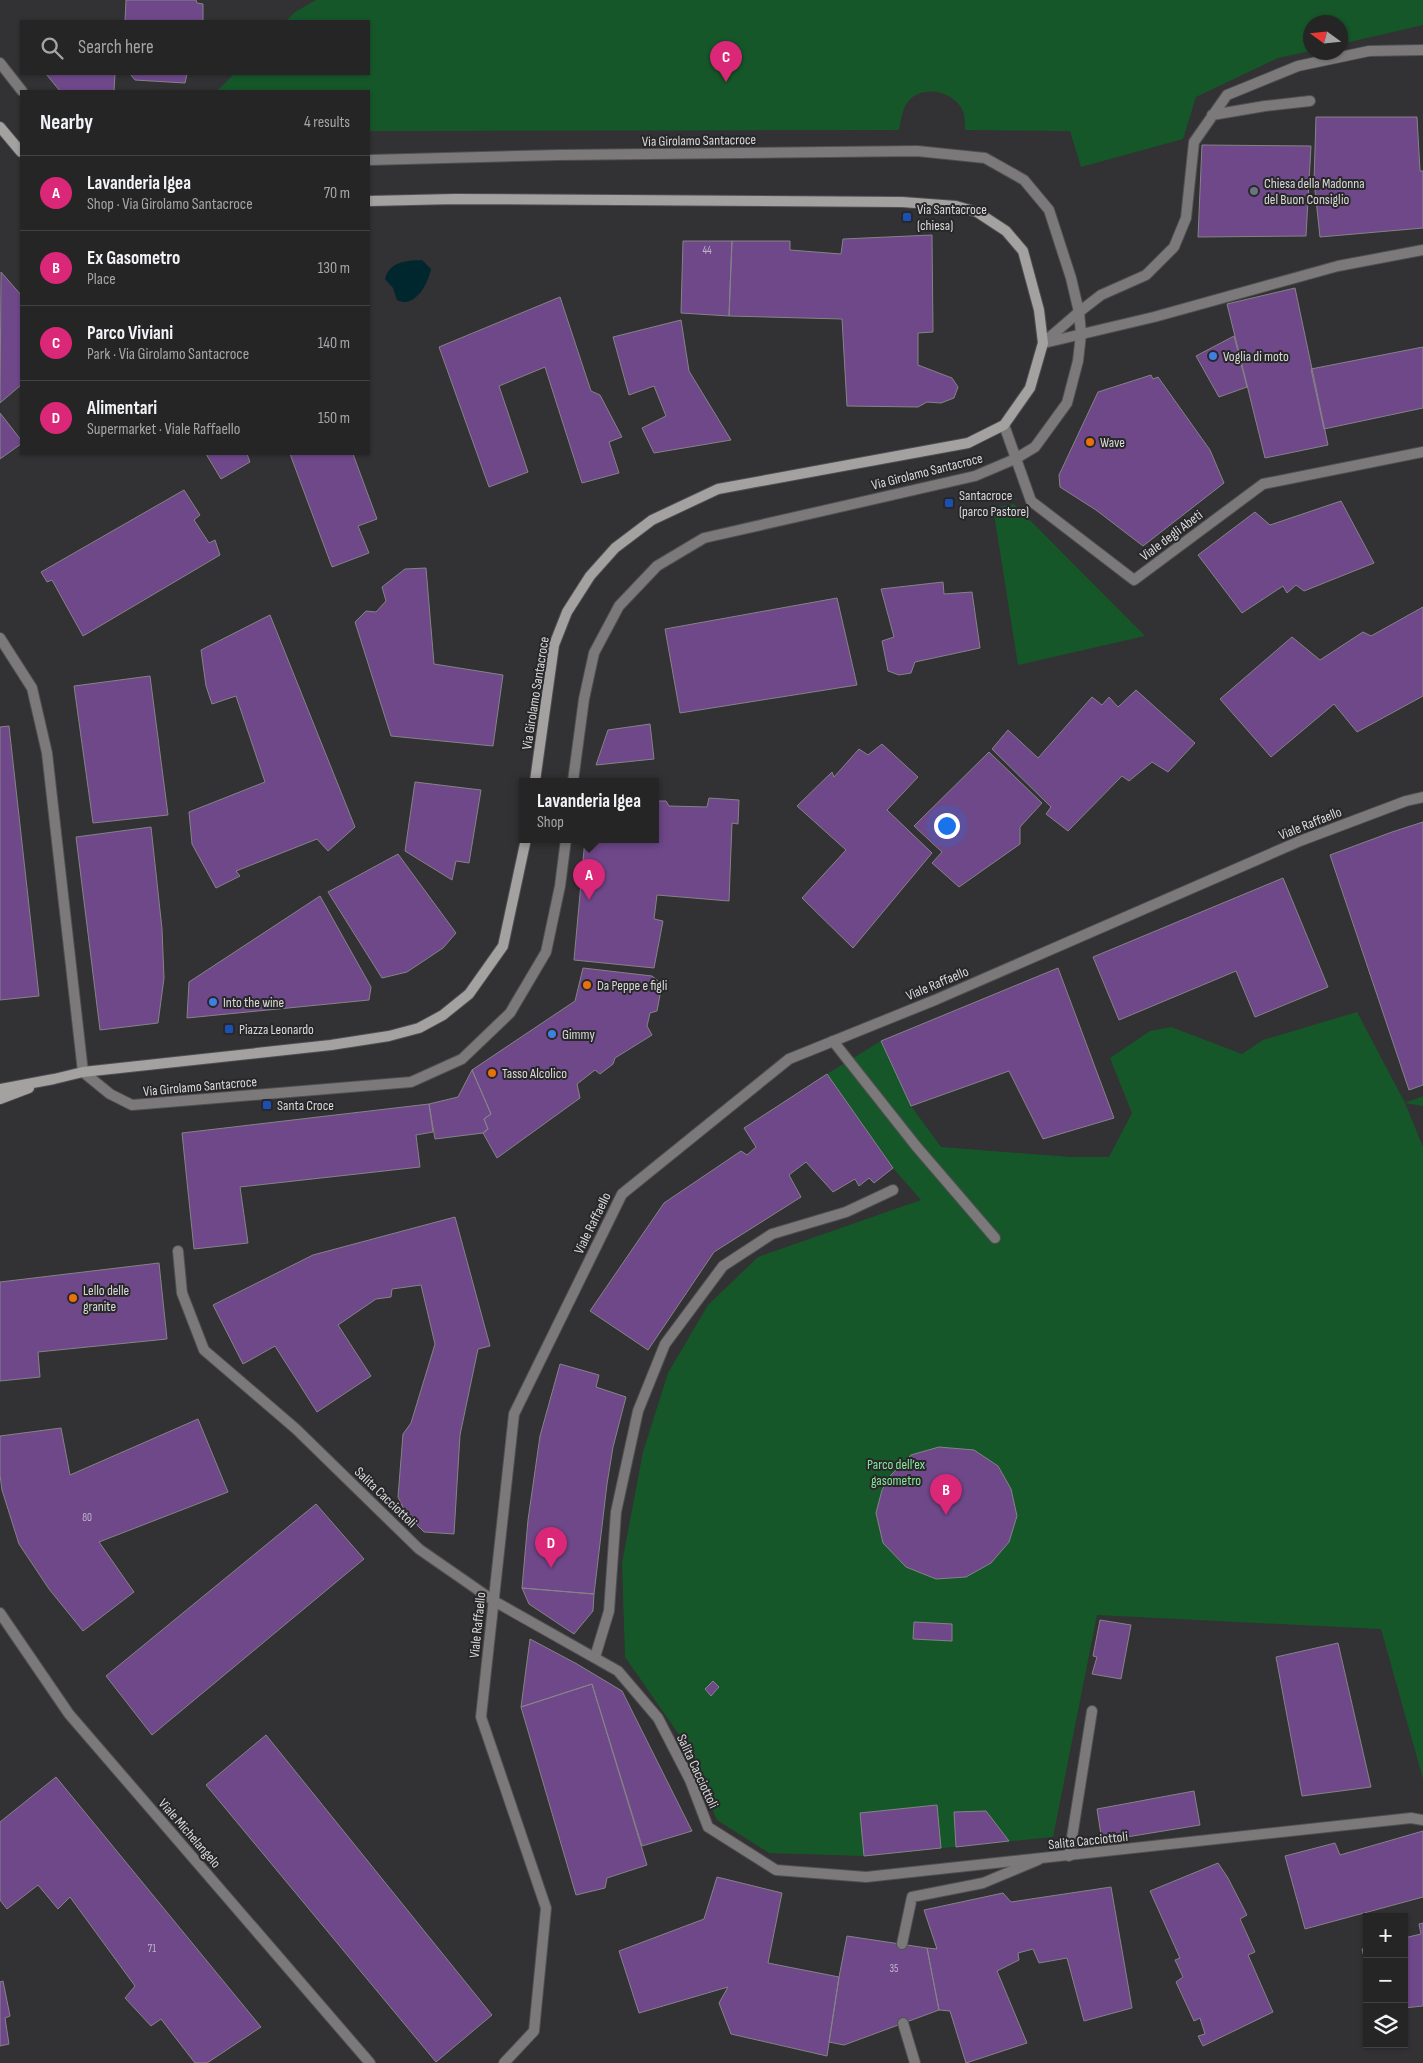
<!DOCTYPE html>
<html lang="en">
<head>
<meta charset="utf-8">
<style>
	:root { --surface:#262526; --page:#323132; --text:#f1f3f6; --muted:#a4a5a7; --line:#424243; --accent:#db2777 }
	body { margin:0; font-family:"Sofia Sans Condensed",sans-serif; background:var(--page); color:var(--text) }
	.controls { position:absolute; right:15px; bottom:15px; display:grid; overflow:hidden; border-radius:0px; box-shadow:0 1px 4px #0004 }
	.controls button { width:45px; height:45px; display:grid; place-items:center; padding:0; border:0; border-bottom:1px solid var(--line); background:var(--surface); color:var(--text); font:25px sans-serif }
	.compass { position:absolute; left:1303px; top:15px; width:45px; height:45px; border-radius:50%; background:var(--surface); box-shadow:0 1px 4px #0004; rotate:285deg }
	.you { position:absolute; left:946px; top:825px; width:18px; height:18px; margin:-12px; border:4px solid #fff; border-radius:50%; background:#1a73e8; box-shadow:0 0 0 8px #1a73e833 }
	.badge { display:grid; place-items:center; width:32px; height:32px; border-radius:50%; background:var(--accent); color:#fff; font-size:16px; font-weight:700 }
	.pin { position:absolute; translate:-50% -41px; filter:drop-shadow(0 1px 2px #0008) }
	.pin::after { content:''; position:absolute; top:26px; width:18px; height:15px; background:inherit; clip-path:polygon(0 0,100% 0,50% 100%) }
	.popup { position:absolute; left:519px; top:778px; width:140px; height:65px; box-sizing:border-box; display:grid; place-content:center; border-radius:0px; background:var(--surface); filter:drop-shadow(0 1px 4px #0005); font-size:16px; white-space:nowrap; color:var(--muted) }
	.popup b { font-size:19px; color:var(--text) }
	.popup::after { content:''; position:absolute; left:50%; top:100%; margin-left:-10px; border:10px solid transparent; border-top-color:var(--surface) }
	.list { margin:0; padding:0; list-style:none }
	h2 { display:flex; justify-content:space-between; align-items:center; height:65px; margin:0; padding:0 20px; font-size:21px }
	h2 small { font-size:16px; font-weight:400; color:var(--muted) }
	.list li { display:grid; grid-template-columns:32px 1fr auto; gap:15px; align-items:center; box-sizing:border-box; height:75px; padding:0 20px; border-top:1px solid var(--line) }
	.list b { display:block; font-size:19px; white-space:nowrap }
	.list p { margin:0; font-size:16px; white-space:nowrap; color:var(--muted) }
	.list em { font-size:16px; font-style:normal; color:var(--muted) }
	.icon { flex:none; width:28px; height:28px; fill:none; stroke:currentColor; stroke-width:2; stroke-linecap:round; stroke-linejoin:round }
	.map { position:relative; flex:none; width:1423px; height:2063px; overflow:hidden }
	.search { position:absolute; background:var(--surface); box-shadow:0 1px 4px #0004; left:20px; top:20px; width:350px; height:55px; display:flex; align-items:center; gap:12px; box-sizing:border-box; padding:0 18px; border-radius:0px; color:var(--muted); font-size:19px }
	.panel { position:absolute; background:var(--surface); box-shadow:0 1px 4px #0004; left:20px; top:90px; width:350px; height:365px; border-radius:0px }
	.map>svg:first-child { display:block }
	.green { fill:#16572a }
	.water { fill:#00272e }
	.building { fill:#6f488a; stroke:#858386 }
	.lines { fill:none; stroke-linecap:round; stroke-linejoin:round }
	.lane-casing { stroke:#504f51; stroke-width:12 }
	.street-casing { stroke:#504f51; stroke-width:12 }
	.secondary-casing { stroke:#504f51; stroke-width:12 }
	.lane { stroke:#7b7979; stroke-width:10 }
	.street { stroke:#7b7979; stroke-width:10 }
	.secondary { stroke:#a4a2a1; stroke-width:10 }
	.worship-dot { fill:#6b7280; stroke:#282729; stroke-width:2 }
	.transit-dot { fill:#1a4fb4; stroke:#282729; stroke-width:2 }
	.shop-dot { fill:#3f7fe0; stroke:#282729; stroke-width:2 }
	.food-dot { fill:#e8710a; stroke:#282729; stroke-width:2 }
	.labels { text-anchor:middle; stroke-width:4; stroke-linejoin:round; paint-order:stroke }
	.number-label { font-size:11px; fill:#beb5c6 }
	.street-label { font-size:14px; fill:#d9d9da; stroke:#282729 }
	.poi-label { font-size:14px; fill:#d9d9da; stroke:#282729; text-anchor:start }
	.park-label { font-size:14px; fill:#86e89b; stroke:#282729 }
</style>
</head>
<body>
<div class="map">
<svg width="1423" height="2063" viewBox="0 0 1423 2063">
	<rect width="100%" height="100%" fill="#323133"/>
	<path class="green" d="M316,0H1423V25L1341,44L1340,22H1310V51L1278,58L1196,97L1183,139L1081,167L1070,131L965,130C965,125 965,119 964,114C957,91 921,83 907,103C902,110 901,121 899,130L369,131V91H217L234,74H369V21H286L295,12Z
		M1014,504L1145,636L1018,665L993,508Z
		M1357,1012L1405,1103L1423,1096V1106L1405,1103L1423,1147V1779L1381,1629L1097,1615L1053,1837L864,1856L769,1853L717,1820L682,1739L625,1657L622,1563L643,1452L668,1373L708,1305L758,1257L921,1200L893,1168L827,1074L881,1041L911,1106L941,1147L1071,1157H1109L1132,1113L1110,1058L1150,1031L1171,1027L1242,1054L1263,1040Z"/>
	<path class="water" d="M422,260L431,269C428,284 415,309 397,300L393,288L385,279C390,261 406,261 422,260Z"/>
	<path class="building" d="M126,0H196L197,3L203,4V21H125Z
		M46,74H115L114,91H60Z
		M130,74H187L185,83L135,80Z
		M1316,117H1417L1420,171H1423V228L1320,237L1314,181Z
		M1202,145L1311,146L1306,236L1198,237Z
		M932,235L933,332L918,333V365L952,378L958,387L954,398L941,403L927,402L918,407L847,406L842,319L729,316L732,241H790V250L841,254L843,239Z
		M683,241H732L729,316L681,313Z
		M1,272L21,295V385L0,403Z
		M1295,288L1328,445L1265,458L1227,304Z
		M560,297L591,391L600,395L622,437L609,442L619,473L582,483L545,367L499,386L528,472L489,487L439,347Z
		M681,320L689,371L731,440L654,453L642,428L666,416L654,386L629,395L613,337Z
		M1234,336L1247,387L1219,397L1196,356Z
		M1423,347V408L1324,429L1311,369Z
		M1151,375L1153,379L1158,377L1210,450L1224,483L1143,546L1096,510L1060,487L1059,475L1098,392Z
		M0,413L21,440V444L0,459Z
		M206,454H247L250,462L221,479Z
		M290,454H353L377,519L358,526L369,553L332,567Z
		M184,490L200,515L194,520L209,543L215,540L220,555L83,636L52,580L47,582L41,572Z
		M1341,501L1374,563L1304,591L1296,585L1287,593L1283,586L1242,613L1198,555L1255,512L1270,525Z
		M426,568L434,664L503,675L493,746L391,736L355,622L366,611L376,612L386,601L382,587L405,569Z
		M943,582L944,594L972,592L980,648L915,662L911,673L899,675L888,671L882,641L894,637L881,589Z
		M837,598L857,685L680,713L665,629Z
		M1423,607V696L1357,732L1334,704L1271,757L1220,699L1292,637L1320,660L1363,632L1371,636Z
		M270,615L355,827L328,851L317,839L236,871L240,876L216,888L192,844L189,812L265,782L236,696L212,704L206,686L201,650Z
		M150,676L168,815L93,823L74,686Z
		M1136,690L1195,743L1168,772L1152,762L1129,781L1122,776L1068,831L1046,814L1051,807L992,749L1008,730L1038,758L1092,697L1102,705L1109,697L1118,707Z
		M650,724L654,759L596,765L608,730Z
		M9,726L39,996L0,1000V727Z
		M882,744L918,777L887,810L932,853L853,948L802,898L846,850L797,806L832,772L834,777L859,749L868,755Z
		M989,752L1042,803L1020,827V844L959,887L932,863L942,852L914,826Z
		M415,782L481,790L469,863L456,861L452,880L405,851Z
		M709,798L739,800L738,824L732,823L729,901L657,895L654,919L663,921L654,968L574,960L585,839H655V801H666L669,806L707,807Z
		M1423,822V1085L1409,1090L1330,855L1392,832Z
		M151,827L162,929L164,978L158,1023L100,1030L76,837Z
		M398,854L456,933L443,948L407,972L382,978L328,892Z
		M1283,878L1328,987L1255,1017L1236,971L1119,1020L1093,957Z
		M320,896L371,987L369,1000L187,1018L189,982Z
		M583,968L652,976L662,984L657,1011L650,1013L647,1026L652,1035L615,1058L613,1064L600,1074L595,1070L577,1084L580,1098L497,1158L483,1133L488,1129L484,1119L491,1114L472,1070L575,1001Z
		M1058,968L1114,1118L1043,1139L1009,1071L911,1106L881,1041Z
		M472,1070L491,1114L484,1119L488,1129L483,1133L435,1139L429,1104L458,1097Z
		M827,1074L893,1168L874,1183L869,1178L859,1186L855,1179L833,1192L806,1162L789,1175L801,1197L714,1252L648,1350L590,1311L664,1203L741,1151L747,1155L756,1147L744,1128Z
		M429,1104L433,1132L416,1135L420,1167L240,1187L248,1243L194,1249L182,1133Z
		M455,1217L490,1346L478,1349L460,1435L454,1534L424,1532L406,1514L398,1497L403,1434L411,1423L435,1344L421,1285L392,1289L391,1297L376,1299L338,1325L371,1376L317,1412L275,1346L243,1364L213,1305L313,1255Z
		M159,1263L167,1339L38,1352L40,1377L0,1381V1282Z
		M560,1364L599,1375L596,1387L626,1397L613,1447L607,1484L594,1594L522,1588L528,1520L540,1436Z
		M198,1419L228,1492L99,1542L134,1592L83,1631L49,1589L19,1544L2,1490L0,1475V1436L61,1428L70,1475Z
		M939,1447L974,1450L998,1466L1011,1489L1017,1516L1009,1542L991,1563L966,1577L936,1579L906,1567L883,1543L876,1513L882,1490L891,1475L911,1455Z
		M316,1504L364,1559L152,1735L106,1676Z
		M522,1588L594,1594L593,1611L574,1634L529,1604Z
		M1100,1620L1131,1625L1121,1679L1092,1674L1097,1657L1093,1656Z
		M914,1622L952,1624V1641L913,1639Z
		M530,1639L577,1664L622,1691L692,1831L642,1846L592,1684L521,1707Z
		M1338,1643L1371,1787L1302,1796L1276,1657Z
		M713,1681L719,1687L711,1696L705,1689Z
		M592,1684L647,1865L607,1878L605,1888L576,1895L521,1707Z
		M266,1735L492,2015L436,2062L206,1785Z
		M56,1777L261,2027L207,2063H195L161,2019L151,2026L125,1998L135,1986L70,1897L58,1909L38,1885L7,1909L0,1900V1822Z
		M1194,1791L1200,1825L1102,1841L1097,1809Z
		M937,1805L941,1848L864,1856L860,1813Z
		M986,1811L1009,1841L956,1847L954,1812Z
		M1423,1831V1897L1305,1929L1285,1856L1335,1843L1340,1855Z
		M1218,1863L1228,1878L1247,1915L1240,1919L1255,1952L1248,1955L1273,2012L1203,2046L1198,2036L1205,2034L1200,2018L1194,2021L1176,1982L1183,1977L1175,1960L1180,1958L1150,1891Z
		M717,1877L782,1893L768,1963L839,1977L827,2056L731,2034L719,2003L728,1987L639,2013L619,1951L704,1919Z
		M1111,1887L1132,2008L1084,2021L1067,1958L1039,1963L1033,1949L1018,1953L1019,1960L997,1971L1027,2043L966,2063L950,2011L939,2010L927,1948L937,1949L924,1910L1003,1893L1011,1902Z
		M1423,1923V2006L1404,2008V1938L1421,1934L1419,1924Z
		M847,1936L927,1948L939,2010L844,2045L829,2042L839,1977Z
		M1367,1948V1970L1362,1949Z
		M3,1981L10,2016L5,2018L9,2044L0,2046V1982Z"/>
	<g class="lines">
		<g class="lane-casing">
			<path id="lane" d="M0,63L22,91
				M1212,115L1265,106L1310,101
				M369,160L558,155L917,151L985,158L1024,180L1049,210L1071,278L1079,312L1081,334L1078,361L1067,403L1035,447L1015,459L975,476L704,538L657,566L619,606L594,653L584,699L573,781
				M1043,343L1079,312L1101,295L1146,275L1174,247L1186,218L1194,142L1227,95L1298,66L1369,51L1423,50
				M1044,343L1154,317L1338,266L1423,250
				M1004,425L1031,501L1134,580L1263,484L1423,452
				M0,638L32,688L47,753L83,1072L110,1094L132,1105L411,1082L462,1059L510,1013L546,952L560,886L566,839
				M833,1041L916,1146L995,1238
				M595,1657L609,1611L616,1512L638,1411L665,1344L723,1266L772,1234L846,1212L893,1190
				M1069,1856L1092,1711
				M902,1944L912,1897L983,1883L1038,1860"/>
		</g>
		<g class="street-casing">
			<path id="street" d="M178,1251L182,1293L204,1350L296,1429L419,1549L494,1601L618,1671L658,1718L690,1780L708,1827L776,1870L866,1877L1411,1818L1423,1820
				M0,1613L69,1714L370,2063
				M903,2023L915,2063
				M504,2063L534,2031L546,1908L481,1717L514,1414L622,1194L789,1059L935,1000L1300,841L1406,801L1423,797"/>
		</g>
		<g class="secondary-casing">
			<path id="secondary" d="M0,127L21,152
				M369,201L455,199L902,202L956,206L977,212L1006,231L1023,251L1039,310L1043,343L1030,388L1004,425L968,443L718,489L652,520L615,548L590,576L567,612L554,645L535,781
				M0,1089L54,1079L83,1072L331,1045L389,1036L419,1028L443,1015L469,994L503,946L526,839
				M0,1099L29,1088"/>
		</g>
		<use href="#lane" class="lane"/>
		<use href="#street" class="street"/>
		<use href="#secondary" class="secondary"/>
	</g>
	<circle class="worship-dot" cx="1254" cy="191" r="5"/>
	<g class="transit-dot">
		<rect x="902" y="212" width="10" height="10" rx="2.5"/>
		<rect x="944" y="498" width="10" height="10" rx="2.5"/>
		<rect x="224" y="1024" width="10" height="10" rx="2.5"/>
		<rect x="262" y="1100" width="10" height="10" rx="2.5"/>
	</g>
	<g class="shop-dot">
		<circle cx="1213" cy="356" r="5"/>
		<circle cx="213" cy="1002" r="5"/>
		<circle cx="552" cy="1034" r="5"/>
	</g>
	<g class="food-dot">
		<circle cx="1090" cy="442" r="5"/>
		<circle cx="587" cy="985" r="5"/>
		<circle cx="492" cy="1073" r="5"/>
		<circle cx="73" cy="1298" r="5"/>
	</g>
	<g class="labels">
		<g class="number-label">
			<text x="707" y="254">44</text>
			<text x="87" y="1521">80</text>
			<text x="152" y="1952">71</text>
			<text x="894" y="1972">35</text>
		</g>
		<g class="street-label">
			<text transform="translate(699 140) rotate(-1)" y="5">Via Girolamo Santacroce</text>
			<text transform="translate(927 471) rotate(-14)" y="5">Via Girolamo Santacroce</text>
			<text transform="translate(1171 535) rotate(-37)" y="5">Viale degli Abeti</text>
			<text transform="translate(535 693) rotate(-81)" y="5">Via Girolamo Santacroce</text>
			<text transform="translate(1310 823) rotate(-22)" y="5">Viale Raffaello</text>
			<text transform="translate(937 983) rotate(-23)" y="5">Viale Raffaello</text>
			<text transform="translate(200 1086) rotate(-5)" y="5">Via Girolamo Santacroce</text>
			<text transform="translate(592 1223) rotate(-64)" y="5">Viale Raffaello</text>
			<text transform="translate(386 1497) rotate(44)" y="5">Salita Cacciottoli</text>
			<text transform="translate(477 1625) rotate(-84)" y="5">Viale Raffaello</text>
			<text transform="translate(698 1771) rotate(65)" y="5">Salita Cacciottoli</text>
			<text transform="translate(190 1833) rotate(49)" y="5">Viale Michelangelo</text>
			<text transform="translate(1088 1840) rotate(-6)" y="5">Salita Cacciottoli</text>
		</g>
		<g class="poi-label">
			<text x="1264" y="188">Chiesa della Madonna<tspan x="1264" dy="16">del Buon Consiglio</tspan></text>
			<text x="917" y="214">Via Santacroce<tspan x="917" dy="16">(chiesa)</tspan></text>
			<text x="1223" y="361">Voglia di moto</text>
			<text x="1100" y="447">Wave</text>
			<text x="959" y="500">Santacroce<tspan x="959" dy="16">(parco Pastore)</tspan></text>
			<text x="597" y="990">Da Peppe e figli</text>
			<text x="223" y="1007">Into the wine</text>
			<text x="239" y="1034">Piazza Leonardo</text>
			<text x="562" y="1039">Gimmy</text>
			<text x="502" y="1078">Tasso Alcolico</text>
			<text x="277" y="1110">Santa Croce</text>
			<text x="83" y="1295">Lello delle<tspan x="83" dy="16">granite</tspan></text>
		</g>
		<g class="park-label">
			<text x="896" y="1469">Parco dell’ex<tspan x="896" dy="16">gasometro</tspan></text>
		</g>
	</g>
</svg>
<div class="controls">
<button>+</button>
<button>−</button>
<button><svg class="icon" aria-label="layers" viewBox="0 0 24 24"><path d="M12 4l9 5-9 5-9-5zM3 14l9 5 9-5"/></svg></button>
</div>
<svg class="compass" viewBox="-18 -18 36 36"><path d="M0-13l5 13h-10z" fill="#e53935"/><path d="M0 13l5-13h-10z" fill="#a4a5a7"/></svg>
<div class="you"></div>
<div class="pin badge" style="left:589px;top:900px">A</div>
<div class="popup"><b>Lavanderia Igea</b>Shop</div>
<div class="pin badge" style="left:946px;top:1515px">B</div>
<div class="pin badge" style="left:726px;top:82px">C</div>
<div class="pin badge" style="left:551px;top:1568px">D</div>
<div class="search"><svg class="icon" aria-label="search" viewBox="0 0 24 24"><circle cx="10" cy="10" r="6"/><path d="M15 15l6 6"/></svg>Search here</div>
<section class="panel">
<h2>Nearby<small>4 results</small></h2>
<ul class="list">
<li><span class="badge">A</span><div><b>Lavanderia Igea</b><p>Shop · Via Girolamo Santacroce</p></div><em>70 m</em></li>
<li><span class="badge">B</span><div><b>Ex Gasometro</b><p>Place</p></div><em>130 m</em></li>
<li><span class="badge">C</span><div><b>Parco Viviani</b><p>Park · Via Girolamo Santacroce</p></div><em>140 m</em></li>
<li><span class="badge">D</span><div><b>Alimentari</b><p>Supermarket · Viale Raffaello</p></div><em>150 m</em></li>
</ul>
</section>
</div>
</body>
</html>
